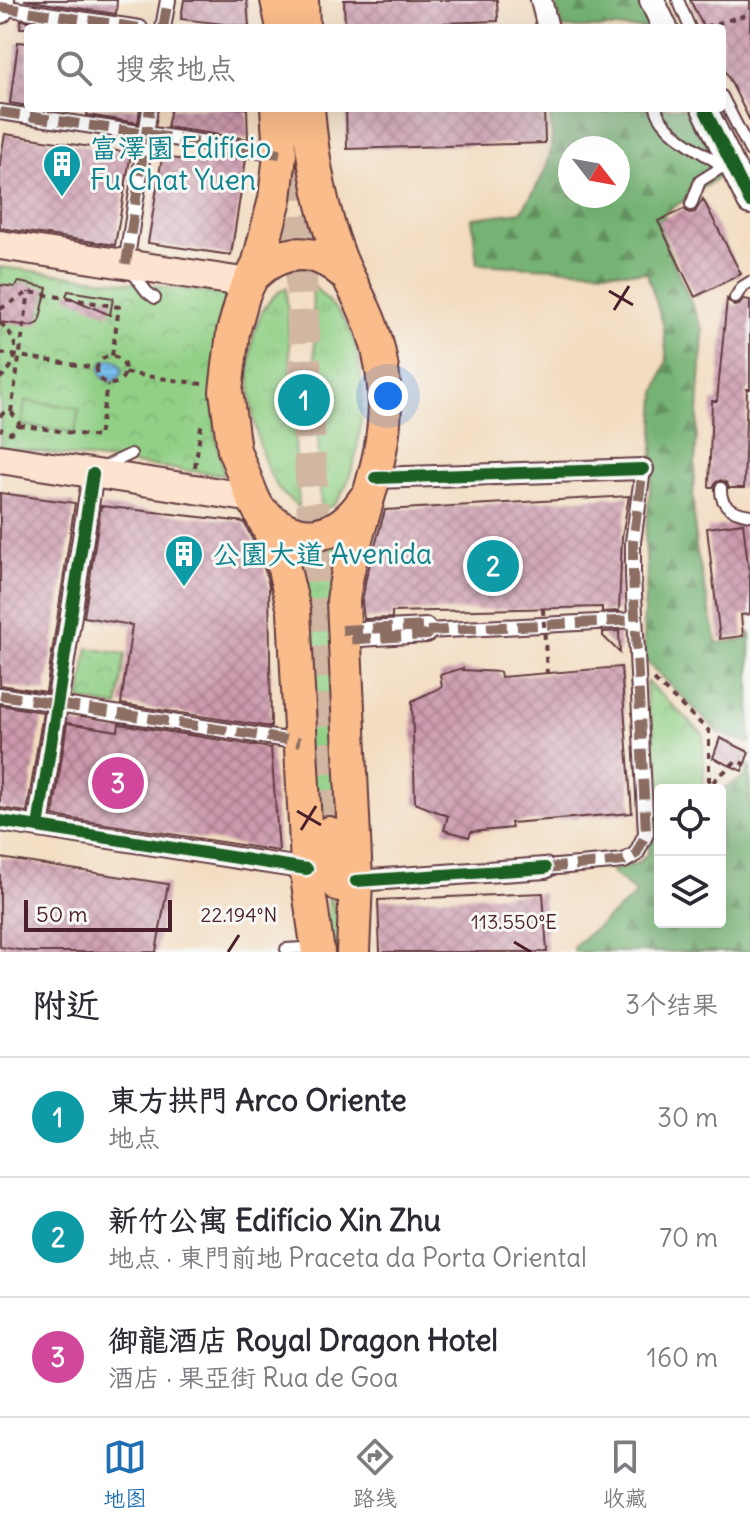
<!DOCTYPE html>
<html lang="zh">
<head>
<meta charset="utf-8">
<style>
	:root { --surface:#fff; --page:#f2f2f3; --text:#2b2b33; --muted:#7c7c81; --line:#e1e1e2; --accent:#1f6fb2 }
	body { margin:0; font-family:Delius,"LXGW WenKai TC",sans-serif; background:var(--page); color:var(--text) }
	.controls { position:absolute; right:24px; bottom:24px; display:grid; overflow:hidden; border-radius:8px; box-shadow:0 8px 32px #0002 }
	.controls button { width:72px; height:72px; display:grid; place-items:center; padding:0; border:0; border-bottom:2px solid var(--line); background:var(--surface); color:var(--text); font:40px sans-serif }
	.compass { position:absolute; left:558px; top:136px; width:72px; height:72px; border-radius:50%; background:var(--surface); box-shadow:0 8px 32px #0002; rotate:121deg }
	.scale { position:absolute; left:24px; bottom:20px; width:148px; box-sizing:border-box; padding-left:8px; border:4px solid #4a1f2b; border-top:0; font-size:22px; line-height:28px; white-space:nowrap; color:#4a1f2b; -webkit-text-stroke:6px #f6f6f2; paint-order:stroke }
	.you { position:absolute; left:388px; top:396px; width:28px; height:28px; margin:-20px; border:6px solid #fff; border-radius:50%; background:#1a73e8; box-shadow:0 0 0 12px #1a73e833 }
	.badge { display:grid; place-items:center; width:52px; height:52px; border-radius:50%; background:var(--accent); color:#fff; font-size:26px; font-weight:700 }
	.pin { position:absolute; translate:-50% -50%; border:4px solid #fff; box-shadow:0 2px 8px #0006 }
	.list { margin:0; padding:0; list-style:none }
	h2 { display:flex; justify-content:space-between; align-items:center; height:104px; margin:0; padding:0 32px; font-size:34px }
	h2 small { font-size:26px; font-weight:400; color:var(--muted) }
	.list li { display:grid; grid-template-columns:52px 1fr auto; gap:24px; align-items:center; box-sizing:border-box; height:120px; padding:0 32px; border-top:2px solid var(--line) }
	.list b { display:block; font-size:30px; white-space:nowrap }
	.list p { margin:0; font-size:26px; white-space:nowrap; color:var(--muted) }
	.list em { font-size:26px; font-style:normal; color:var(--muted) }
	.icon { flex:none; width:44px; height:44px; fill:none; stroke:currentColor; stroke-width:2; stroke-linecap:round; stroke-linejoin:round }
	.map { position:relative; flex:none; width:750px; height:952px; overflow:hidden }
	.search { position:absolute; background:var(--surface); box-shadow:0 8px 32px #0002; left:24px; right:24px; top:24px; height:88px; display:flex; align-items:center; gap:20px; box-sizing:border-box; padding:0 28px; border-radius:8px; color:var(--muted); font-size:30px }
	.sheet { height:464px; background:var(--surface) }
	nav { display:flex; justify-content:space-around; align-items:center; box-sizing:border-box; height:112px; border-top:2px solid var(--line); background:var(--surface); font-size:22px; color:var(--muted) }
	nav a { display:grid; justify-items:center; gap:4px }
	nav .on { color:var(--accent) }
	.map>svg:first-child { display:block }
	.grass { fill:url(#grass-tufts); stroke:#6e7858; stroke-width:2 }
	.forest { fill:url(#forest-firs); stroke:#60684f; stroke-width:2; fill-rule:evenodd }
	.park { fill:url(#park-crowns); stroke:#6e7858; stroke-width:2 }
	.garden { fill:#92d086; stroke:#6e7858; stroke-width:2 }
	.water { fill:url(#water-rules); stroke:#606f8d; stroke-width:2 }
	.building { fill:url(#building-cross-hatch) }
	.lines { fill:none; stroke-linecap:round; stroke-linejoin:round }
	.primary-tunnel { stroke:#d1b6a2; stroke-width:32; stroke-dasharray:32 16; stroke-linecap:butt }
	.service-casing { stroke:#633b41; stroke-width:14 }
	.pedestrian-casing { stroke:#633b41; stroke-width:18 }
	.minor-casing { stroke:#633b41; stroke-width:24 }
	.tertiary-casing { stroke:#633b41; stroke-width:28 }
	.secondary-casing { stroke:#633b41; stroke-width:32 }
	.primary-casing { stroke:#633b41; stroke-width:36 }
	.path { stroke:#633b41; stroke-width:4; stroke-dasharray:6 6; stroke-linecap:butt }
	.service { stroke:#fff; stroke-width:10 }
	.pedestrian { stroke:#fff; stroke-width:14 }
	.minor { stroke:#fff; stroke-width:20 }
	.tertiary { stroke:#fff; stroke-width:24 }
	.secondary { stroke:#fde4d0; stroke-width:28 }
	.primary { stroke:#f9bc8a; stroke-width:32 }
	.path-bridge { stroke:#633b41; stroke-width:4; stroke-dasharray:6 6; stroke-linecap:butt }
	.quiet { stroke:#8d6e63; stroke-width:10; stroke-dasharray:20 10; stroke-linecap:butt }
	.cycleway-casing { stroke:#f6f6f2; stroke-width:17 }
	.cycleway { stroke:#1b5e20; stroke-width:12 }
	.ticks { fill:none; stroke:#4a1f2b; stroke-width:3 }
	.labels { text-anchor:middle; stroke-width:6; stroke-linejoin:round; paint-order:stroke }
	.culture-label { font-size:28px; fill:#0d838f; stroke:#f6f6f2; text-anchor:start }
	.ticks-label { font-size:20px; text-anchor:middle; fill:#4a1f2b; stroke:#f6f6f2; stroke-width:6; stroke-linejoin:round; paint-order:stroke }
</style>
</head>
<body>
<div class="map">
<svg width="750" height="952" viewBox="0 0 750 952">
	<defs>
		<pattern id="grass-tufts" width="24" height="20" patternUnits="userSpaceOnUse" patternTransform="scale(2)"><rect width="24" height="20" fill="#92d086"/><path d="M3 7l-1-3M5 7V3M7 7l1-3M15 17l-1-3M17 17v-4M19 17l1-3" fill="none" stroke="#7fb274"/></pattern>
		<pattern id="forest-firs" width="22" height="20" patternUnits="userSpaceOnUse" patternTransform="scale(2)"><rect width="22" height="20" fill="#75b273"/><path d="M5 1l3.5 6h-7zM16 11l3.5 6h-7z" fill="#62905f"/></pattern>
		<pattern id="park-crowns" width="20" height="18" patternUnits="userSpaceOnUse" patternTransform="scale(2)"><rect width="20" height="18" fill="#92d086"/><path d="M2 6a3 3 0 1 1 6 0M12 15a3 3 0 1 1 6 0" fill="none" stroke="#7fb274"/></pattern>
		<pattern id="water-rules" width="6" height="5" patternUnits="userSpaceOnUse" patternTransform="scale(2)"><rect width="6" height="5" fill="#77bfef"/><path d="M0 2.5h6" fill="none" stroke="#649bc2"/></pattern>
		<pattern id="building-cross-hatch" width="8" height="8" patternUnits="userSpaceOnUse" patternTransform="scale(2)"><rect width="8" height="8" fill="#cc99ad"/><path d="M0 0l8 8M0 8l8-8" fill="none" stroke="#a87c8d"/></pattern>
	</defs>
	<rect width="100%" height="100%" fill="#f6f6f2"/>
	<filter id="ink" filterUnits="userSpaceOnUse"><feTurbulence type="fractalNoise" baseFrequency=".0125" numOctaves="2"/><feDisplacementMap in="SourceGraphic" scale="16" xChannelSelector="R" yChannelSelector="G"/><feConvolveMatrix kernelMatrix="1 2 1 2 8 2 1 2 1" color-interpolation-filters="sRGB"/></filter>
	<filter id="wash" filterUnits="userSpaceOnUse"><feTurbulence type="fractalNoise" baseFrequency=".006" numOctaves="4" result="noise"/><feDisplacementMap in="SourceGraphic" scale="32" xChannelSelector="R" yChannelSelector="G"/><feGaussianBlur stdDeviation="1.8" result="paint"/><feColorMatrix in="noise" values="0 0 0 0 0 0 0 0 0 0 0 0 0 0 0 0 0 1.4 0 .05"/><feComposite in="paint" operator="in"/></filter>
	<g filter="url(#wash)">
		<rect width="100%" height="100%" fill="#f3dcc0"/>
		<path class="grass" d="M312,285C327,300 343,313 351,333C369,373 364,466 337,501C333,506 327,508 321,511Z
			M286,288L299,507C291,501 281,494 276,485C249,442 230,315 286,288Z
			M347,533L349,898L316,868L284,537Z
			M329,884L343,952H328Z"/>
		<path class="forest" d="M554,0H637L650,28H563Z
			M548,108H690L722,175L665,213L660,230L703,331L693,496L696,548L717,643L746,640L750,632V743L719,733L645,660L643,624L647,573L645,539L652,469L656,393L667,360L663,324L647,273L477,264L472,218L521,212C544,176 560,152 548,108ZM570,148H618V196H570Z
			M750,764V952H574V946L637,894L610,871L638,863L648,853L652,800L660,803V922H720V790L745,777Z"/>
		<path class="park" d="M0,267L231,295L215,379V431L224,475L0,447Z
			M88,648L125,654L118,707L80,700Z
			M646,681L703,734L704,782L696,790L660,791L651,788Z"/>
		<path class="garden" d="M25,401L79,408L75,432L22,425Z"/>
		<path class="water" d="M100 370a11 11 0 1 1 22 0a11 11 0 1 1-22 0Z"/>
		<g id="blocks">
			<path class="building" d="M24,0H117L116,14Z
				M184,0H247L249,27L181,19Z
				M344,0H497L498,21L444,23V28H345Z
				M690,0H750V121L722,64V28H704Z
				M21,20L73,28H20Z
				M18,42L28,43V106L10,103Z
				M88,108H140L138,123L87,115Z
				M171,108H247L248,139L167,127Z
				M346,108H544L545,143L347,149Z
				M5,134L131,153L115,245L0,228V162Z
				M205,153L246,159L231,255L148,243L162,157L203,162Z
				M703,199L741,274L695,297L658,221L684,209L689,213L695,212Z
				M19,282L47,288L39,323L31,326L0,322V285L14,287Z
				M68,291L113,298L110,315L66,296Z
				M727,299L734,306L739,305L744,299L750,300V389H747L744,488H729L727,483L721,480L716,482L713,487H709L712,401H717Z
				M0,493L75,503L46,692L0,685Z
				M629,496L622,537L619,611L602,612V607L392,612V618L364,619L362,602L366,578L385,510Z
				M101,506L244,522L262,559L269,586L271,727L121,704L132,625L84,617Z
				M743,523L750,581V614L741,615L743,636L720,639L707,528Z
				M619,631L620,653L603,636V632Z
				M621,667L632,813L511,823L512,828L471,832L469,837L444,830L448,816L415,803L412,701L442,687L440,675L463,668V670L500,672L501,677Z
				M0,705L43,712L27,812L0,808Z
				M67,723L118,731L119,724L271,748L279,851L53,816Z
				M720,738L749,752L742,771L713,758Z
				M0,858L168,884L156,952H32L0,947Z
				M543,893L547,952H380L378,900Z"/>
		</g>
	</g>
	<g filter="url(#ink)">
		<use href="#blocks" fill-opacity="0" stroke="#633b41" stroke-width="2"/>
		<g class="lines">
			<path class="primary-tunnel" d="M293,119L329,833"/>
			<g class="service-casing">
				<path id="service" d="M678,0L690,28
					M722,96L750,151
					M656,108C662,133 704,153 726,168
					M691,205L700,181L727,164
					M132,272L147,292L155,298
					M735,298L742,287L750,282
					M104,467L131,454
					M721,488C720,507 733,512 750,515
					M286,949L303,948L312,952"/>
			</g>
			<g class="pedestrian-casing">
				<path id="pedestrian" d="M0,7L140,28
					M163,28L168,0
					M0,112L279,154
					M126,264L150,108
					M343,630L427,626V635L343,640
					M427,631L635,620
					M0,695L300,742
					M545,868L624,861L636,854L646,834L633,575V542L643,469"/>
			</g>
			<g class="minor-casing">
				<path id="minor" d="M541,0L548,28
					M375,478L643,469
					M0,821L307,869
					M38,827L93,474
					M356,881L545,868"/>
			</g>
			<g class="tertiary-casing">
				<path id="tertiary" d="M652,0L665,28
					M0,11L2,0
					M704,108L750,202"/>
			</g>
			<g class="secondary-casing">
				<path id="secondary" d="M0,245L249,283
					M0,459L253,498"/>
			</g>
			<g class="primary-casing">
				<path id="primary" d="M277,0L283,28
					M302,0L303,28
					M277,108L280,154L275,199L258,265L244,293L233,332L226,391L234,450L253,498L280,552L294,611L308,884L318,952
					M308,108C312,159 321,209 339,256C346,275 357,292 365,311C376,335 382,361 384,387C391,462 351,528 343,601L356,881L353,952
					M255,274C284,247 317,248 346,275
					M262,512C297,546 337,541 364,500
					M329,833L339,885"/>
			</g>
			<path class="path" d="M708,28L707,26L750,14
				M0,309L29,292L119,307L112,356
				M0,323C20,338 21,363 0,378
				M0,353L96,368
				M97 370a14 14 0 1 1 28 0a14 14 0 1 1-28 0Z
				M125,373L202,384
				M11,412L29,292
				M0,416L5,412L12,413L19,423L17,429L11,433L0,429
				M19,425L99,437L107,385
				M195,467L202,420
				M654,680L709,731V785
				M704,790L736,761L750,766"/>
			<use href="#service" class="service"/>
			<use href="#pedestrian" class="pedestrian"/>
			<use href="#minor" class="minor"/>
			<use href="#tertiary" class="tertiary"/>
			<use href="#secondary" class="secondary"/>
			<use href="#primary" class="primary"/>
			<path class="path-bridge" d="M543,609L547,673"/>
			<path class="quiet" d="M0,7L140,28
				M163,28L168,0
				M0,112L280,154
				M126,264L150,108
				M342,630L427,626V635L343,640
				M427,631L635,620
				M0,695L300,742
				M545,868L624,861L636,854L646,834L633,575V542L643,469"/>
			<g class="cycleway-casing">
				<path id="cycleway" d="M704,108L750,202
					M375,478L643,469
					M0,821L307,869
					M38,827L93,474
					M356,881L545,868"/>
			</g>
			<use href="#cycleway" class="cycleway"/>
		</g>
	</g>
	<path class="ticks" d="M609,291L633,305M614,310L629,286M297,811L321,825M301,830L316,806M514,942L531,952M228,952L239,935"/>
	<defs>
		<g id="building-pin" transform="scale(2)"><path d="M0 17L-7.5 6A9.5 9.5 0 1 1 7.5 6Z" fill="#0f9aa8" stroke="#f6f6f2"/><path d="M-4-6H4V6H1V3H-1V6H-4ZM-2.5-4.3h1.7v1.8h-1.7ZM.8-4.3h1.7v1.8H.8ZM-2.5-1h1.7V.8h-1.7ZM.8-1h1.7V.8H.8Z" fill="#fff"/></g>
	</defs>
	<g fill-rule="evenodd">
		<use href="#building-pin" x="62" y="164"/>
		<use href="#building-pin" x="184" y="554"/>
	</g>
	<g class="labels">
		<g class="culture-label">
			<text x="90" y="158">富澤園 Edifício<tspan x="90" dy="32">Fu Chat Yuen</tspan></text>
			<text x="212" y="564">公園大道 Avenida</text>
		</g>
	</g>
	<g class="ticks-label">
		<text x="239" y="922">22.194°N</text>
		<text x="514" y="929">113.550°E</text>
	</g>
</svg>
<div class="controls">
<button><svg class="icon" aria-label="locate" viewBox="0 0 24 24"><circle cx="12" cy="12" r="6"/><path d="M12 2v4M12 18v4M2 12h4M18 12h4"/></svg></button>
<button><svg class="icon" aria-label="layers" viewBox="0 0 24 24"><path d="M12 4l9 5-9 5-9-5zM3 14l9 5 9-5"/></svg></button>
</div>
<svg class="compass" viewBox="-18 -18 36 36"><path d="M0-13l5 13h-10z" fill="#e53935"/><path d="M0 13l5-13h-10z" fill="#7c7c81"/></svg>
<div class="scale">50 m</div>
<div class="you"></div>
<div class="pin badge" style="left:304px;top:400px;background:#0f9aa8">1</div>
<div class="pin badge" style="left:493px;top:566px;background:#0f9aa8">2</div>
<div class="pin badge" style="left:118px;top:783px;background:#d1479c">3</div>
<div class="search"><svg class="icon" aria-label="search" viewBox="0 0 24 24"><circle cx="10" cy="10" r="6"/><path d="M15 15l6 6"/></svg>搜索地点</div>
</div>
<section class="sheet">
<h2>附近<small>3个结果</small></h2>
<ul class="list">
<li><span class="badge" style="background:#0f9aa8">1</span><div><b>東方拱門 Arco Oriente</b><p>地点</p></div><em>30 m</em></li>
<li><span class="badge" style="background:#0f9aa8">2</span><div><b>新竹公寓 Edifício Xin Zhu</b><p>地点 · 東門前地 Praceta da Porta Oriental</p></div><em>70 m</em></li>
<li><span class="badge" style="background:#d1479c">3</span><div><b>御龍酒店 Royal Dragon Hotel</b><p>酒店 · 果亞街 Rua de Goa</p></div><em>160 m</em></li>
</ul>
</section>
<nav>
<a class="on"><svg class="icon" aria-label="map" viewBox="0 0 24 24"><path d="M3 6l6-2 6 2 6-2v14l-6 2-6-2-6 2zM9 4v14M15 6v14"/></svg>地图</a>
<a><svg class="icon" aria-label="directions" viewBox="0 0 24 24"><path d="M12 3l9 9-9 9-9-9zM9 14v-3h6M13 9l2 2-2 2"/></svg>路线</a>
<a><svg class="icon" aria-label="saved" viewBox="0 0 24 24"><path d="M7 4h10v16l-5-4-5 4z"/></svg>收藏</a>
</nav>
</body>
</html>
